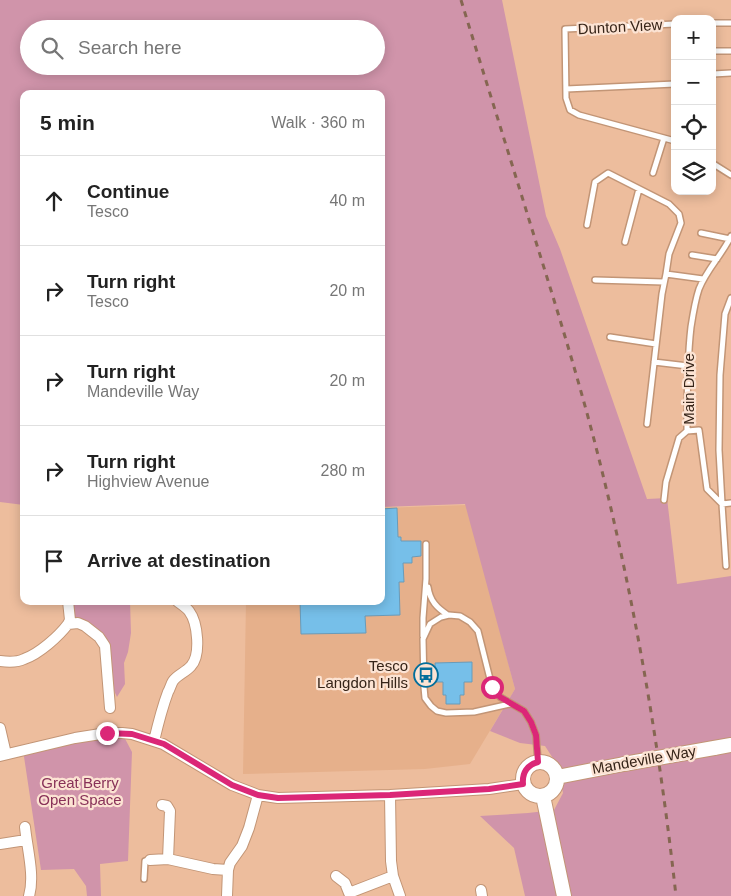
<!DOCTYPE html>
<html lang="en">
<head>
<meta charset="utf-8">
<style>
	:root { --surface:#fff; --page:#f6f6f6; --text:#222; --muted:#767676; --line:#e0e0e0 }
	body { margin:0; font-family:Arial,sans-serif; background:var(--page); color:var(--text) }
	.controls { position:absolute; right:15px; top:15px; display:grid; overflow:hidden; border-radius:10px; box-shadow:0 2px 12px #0003 }
	.controls button { width:45px; height:45px; display:grid; place-items:center; padding:0; border:0; border-bottom:1px solid var(--line); background:var(--surface); color:var(--text); font:25px sans-serif }
	.stop { position:absolute; width:15px; height:15px; margin:-11px; border:4px solid #db2777; border-radius:50%; background:#fff }
	.stop.end { background:#db2777; border-color:#fff; box-shadow:0 1px 5px #0008 }
	.list { margin:0; padding:0; list-style:none }
	h2 { display:flex; justify-content:space-between; align-items:center; height:65px; margin:0; padding:0 20px; font-size:21px }
	h2 small { font-size:16px; font-weight:400; color:var(--muted) }
	.list li { display:grid; grid-template-columns:32px 1fr auto; gap:15px; align-items:center; box-sizing:border-box; height:90px; padding:0 20px; border-top:1px solid var(--line) }
	.list b { display:block; font-size:19px; white-space:nowrap }
	.list p { margin:0; font-size:16px; white-space:nowrap; color:var(--muted) }
	.list em { font-size:16px; font-style:normal; color:var(--muted) }
	.icon { flex:none; width:28px; height:28px; fill:none; stroke:currentColor; stroke-width:2; stroke-linecap:round; stroke-linejoin:round }
	.map { position:relative; flex:none; width:731px; height:896px; overflow:hidden }
	.search { position:absolute; background:var(--surface); box-shadow:0 2px 12px #0003; left:20px; top:20px; width:365px; height:55px; display:flex; align-items:center; gap:12px; box-sizing:border-box; padding:0 18px; border-radius:28px; color:var(--muted); font-size:19px }
	.panel { position:absolute; background:var(--surface); box-shadow:0 2px 12px #0003; left:20px; top:90px; width:365px; height:515px; border-radius:10px }
	.map>svg:first-child { display:block }
	.built { fill:#e6b08b }
	.green { fill:#d094aa; fill-rule:evenodd }
	.building { fill:#76bfe9; stroke:#699bb9 }
	.lines { fill:none; stroke-linecap:round; stroke-linejoin:round }
	.lane-casing { stroke:#c29576; stroke-width:8 }
	.street-casing { stroke:#c29576; stroke-width:12 }
	.secondary-casing { stroke:#c29576; stroke-width:16 }
	.lane { stroke:#fff; stroke-width:5 }
	.street { stroke:#fff; stroke-width:10 }
	.secondary { stroke:#fff; stroke-width:14 }
	.rail { stroke:#856651; stroke-width:3; stroke-dasharray:6 6; stroke-linecap:butt }
	.secondary-bridge-casing { stroke:#c29576; stroke-width:16; stroke-linecap:butt }
	.secondary-bridge { stroke:#fff; stroke-width:14 }
	.route { stroke:#db2777; stroke-width:6 }
	.labels { text-anchor:middle; stroke-width:4.5; stroke-linejoin:round; paint-order:stroke }
	.street-label { font-size:15px; fill:#362418; stroke:#fce3d3 }
	.poi-label { font-size:15px; fill:#362418; stroke:#fce3d3; text-anchor:end }
	.park-label { font-size:15px; fill:#883158; stroke:#fce3d3 }
</style>
</head>
<body>
<div class="map">
<svg width="731" height="896" viewBox="0 0 731 896">
	<rect width="100%" height="100%" fill="#edbd9d"/>
	<path class="built" d="M467,505L515,689L470,764L425,769L243,774L246,601H381V508Z"/>
	<path class="green" d="M0,0H502L546,216L560,249L647,499L667,498L677,584L731,576V896H525L514,848L480,816L528,813L554,810L563,793L558,766L545,746L520,743L490,731L515,689L465,504L381,507V94H24V505L0,502ZM29,29H376V66H29Z
		M68,601H130L131,633L128,652L124,663L125,684L117,697L108,678L99,637L68,624Z
		M122,733L132,752L128,861L100,864L101,896H87L86,886L74,869L41,870L23,750Z"/>
	<path class="building" d="M397,508L398,537H401V541H421V556L412,557V563H403L404,582H399L400,615L365,616L366,633L301,634L300,601H381V509Z
		M472,662V682H464V695H460V704H446V695H443V682H436L435,663Z"/>
	<g class="lines">
		<g class="lane-casing">
			<path id="lane" d="M712,23H731
				M675,24L565,29L566,98L570,110L579,115L675,141
				M712,51H731
				M712,68V83
				M713,74L731,73
				M566,89L675,84
				M712,163L731,175
				M653,173L664,138
				M587,225L595,182L608,173L669,204L679,214L681,223L669,254L666,274L703,279
				M701,233L730,239
				M625,242L639,189
				M692,255L717,259
				M595,280L664,282
				M731,298L725,314L720,375L719,450L722,504L731,503
				M610,337L656,344
				M654,362L688,366
				M647,424L662,294L666,274
				M687,431C687,396 687,361 691,327C693,314 695,301 699,289C707,269 722,255 731,236
				M687,431L699,430L707,489L722,504L726,566
				M664,500L666,482L679,438L687,431
				M428,587C430,601 437,608 448,615
				M423,636V618L426,579V544
				M510,704L474,712L446,713L437,711L431,706L425,698L424,687L423,639L430,624L441,617L449,615L460,616L470,622L478,631L492,687L500,697L524,711L531,722L536,735L538,762
				M144,879L145,861L150,860"/>
		</g>
		<g class="street-casing">
			<path id="street" d="M68,601L70,620L68,624
				M0,661C7,662 18,662 24,659C39,654 59,636 68,624L78,623L85,626L99,637L105,646L110,708
				M0,728L6,754
				M154,741C158,724 162,708 168,692C170,689 171,684 173,681C177,675 186,672 191,666C201,655 198,623 189,611C186,607 181,604 177,601
				M0,756L75,738L107,733H122L132,734L163,744L232,785L258,795L278,798L390,795L489,789L523,784
				M390,795L391,861L393,876L400,896
				M162,805L167,806L170,811L168,859
				M25,827C27,848 35,876 29,896
				M0,844L26,840
				M150,860L168,859L213,869L228,870
				M336,876L345,883L349,893L393,876
				M481,890L482,896
				M227,896L228,870L230,863L242,846L249,828L258,795"/>
		</g>
		<g class="secondary-casing">
			<path id="secondary" d="M714,748L731,745
				M523 779a17 17 0 1 1 34 0a17 17 0 1 1-34 0Z
				M557,777L624,764
				M543,796L564,896"/>
		</g>
		<use href="#lane" class="lane"/>
		<use href="#street" class="street"/>
		<use href="#secondary" class="secondary"/>
		<path class="rail" d="M461,0C484,75 508,151 531,226C556,306 581,386 601,467C636,608 660,751 676,896"/>
		<g class="secondary-bridge-casing">
			<path id="secondary-bridge" d="M624,764L714,748"/>
		</g>
		<use href="#secondary-bridge" class="secondary-bridge"/>
	</g>
	<g class="lines">
		<path class="route" d="M107,733L132,734L164,744L232,785L258,795L278,798L390,795L489,789L523,784C522,773 527,765 538,762L536,735L531,722L524,711L500,697L492,687"/>
	</g>
	<defs>
		<g id="bus-ring" transform="scale(1.25)"><circle r="9.5" fill="#fce3d3" stroke="#026e9b" stroke-width="1.5"/><path d="M-5-6H5V4H4V6H2V4H-2V6H-4V4H-5ZM-3.5-4V0h7V-4ZM-3.5 1.2v1.5H-2V1.2ZM2 1.2v1.5H3.5V1.2Z" fill="#026e9b"/></g>
	</defs>
	<g fill-rule="evenodd">
		<use href="#bus-ring" x="426" y="675"/>
	</g>
	<g class="labels">
		<g class="street-label">
			<text transform="translate(620 27) rotate(-3)" y="5">Dunton View</text>
			<text transform="translate(689 389) rotate(-90)" y="5">Main Drive</text>
			<text transform="translate(644 760) rotate(-10)" y="5">Mandeville Way</text>
		</g>
		<g class="poi-label">
			<text x="408" y="671">Tesco<tspan x="408" dy="17">Langdon Hills</tspan></text>
		</g>
		<g class="park-label">
			<text x="80" y="788">Great Berry<tspan x="80" dy="17">Open Space</tspan></text>
		</g>
	</g>
</svg>
<div class="controls">
<button>+</button>
<button>−</button>
<button><svg class="icon" aria-label="locate" viewBox="0 0 24 24"><circle cx="12" cy="12" r="6"/><path d="M12 2v4M12 18v4M2 12h4M18 12h4"/></svg></button>
<button><svg class="icon" aria-label="layers" viewBox="0 0 24 24"><path d="M12 4l9 5-9 5-9-5zM3 14l9 5 9-5"/></svg></button>
</div>
<div class="stop" style="left:492px;top:687px"></div>
<div class="stop end" style="left:107px;top:733px"></div>
<div class="search"><svg class="icon" aria-label="search" viewBox="0 0 24 24"><circle cx="10" cy="10" r="6"/><path d="M15 15l6 6"/></svg>Search here</div>
<section class="panel">
<h2>5 min<small>Walk · 360 m</small></h2>
<ul class="list">
<li><svg class="icon" aria-label="ahead" viewBox="0 0 24 24"><path d="M12 20V5M6 11l6-6 6 6"/></svg><div><b>Continue</b><p>Tesco</p></div><em>40 m</em></li>
<li><svg class="icon" aria-label="right" viewBox="0 0 24 24"><path d="M7 20v-9h11M14 6l5 5-5 5"/></svg><div><b>Turn right</b><p>Tesco</p></div><em>20 m</em></li>
<li><svg class="icon" aria-label="right" viewBox="0 0 24 24"><path d="M7 20v-9h11M14 6l5 5-5 5"/></svg><div><b>Turn right</b><p>Mandeville Way</p></div><em>20 m</em></li>
<li><svg class="icon" aria-label="right" viewBox="0 0 24 24"><path d="M7 20v-9h11M14 6l5 5-5 5"/></svg><div><b>Turn right</b><p>Highview Avenue</p></div><em>280 m</em></li>
<li><svg class="icon" aria-label="arrive" viewBox="0 0 24 24"><path d="M6 21V4h12l-3 4 3 4H6"/></svg><div><b>Arrive at destination</b></div></li>
</ul>
</section>
</div>
</body>
</html>
